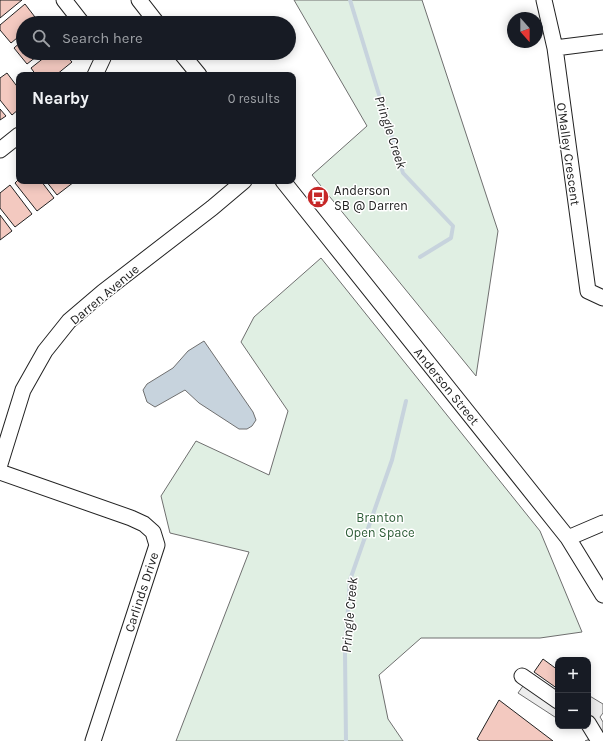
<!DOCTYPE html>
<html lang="en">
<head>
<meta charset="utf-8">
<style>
	:root { --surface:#171b24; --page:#242831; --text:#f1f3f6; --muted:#9ea1a6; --line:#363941 }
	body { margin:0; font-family:Karla,sans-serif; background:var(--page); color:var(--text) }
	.controls { position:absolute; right:12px; bottom:12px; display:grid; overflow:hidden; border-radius:8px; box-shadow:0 2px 10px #0003 }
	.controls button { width:36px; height:36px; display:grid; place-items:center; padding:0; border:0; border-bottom:1px solid var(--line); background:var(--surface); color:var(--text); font:20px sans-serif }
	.compass { position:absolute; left:507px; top:12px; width:36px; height:36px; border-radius:50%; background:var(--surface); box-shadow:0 2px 10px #0003; rotate:159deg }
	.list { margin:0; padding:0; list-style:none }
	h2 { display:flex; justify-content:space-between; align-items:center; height:52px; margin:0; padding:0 16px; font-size:17px }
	h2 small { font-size:13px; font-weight:400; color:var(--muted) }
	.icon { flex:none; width:22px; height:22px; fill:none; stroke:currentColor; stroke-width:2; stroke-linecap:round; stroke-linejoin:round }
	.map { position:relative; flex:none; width:603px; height:741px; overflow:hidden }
	.search { position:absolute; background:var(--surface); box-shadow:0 2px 10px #0003; left:16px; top:16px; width:280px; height:44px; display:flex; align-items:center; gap:10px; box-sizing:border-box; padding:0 14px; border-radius:22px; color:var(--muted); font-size:15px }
	.panel { position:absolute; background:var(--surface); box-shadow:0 2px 10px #0003; left:16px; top:72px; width:280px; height:112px; border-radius:8px }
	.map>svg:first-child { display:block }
	.green { fill:#e0efe3; stroke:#6f6f6f }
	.parking { fill:#ededed; stroke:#6f6f6f }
	.water { fill:#c7d3dd; stroke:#6f6f6f }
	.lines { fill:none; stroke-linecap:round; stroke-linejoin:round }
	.stream { stroke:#c7d3dd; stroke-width:4 }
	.building { fill:#f3c9c0; stroke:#222 }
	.minor-casing { stroke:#222; stroke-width:17 }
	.minor { stroke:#fff; stroke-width:15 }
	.labels { text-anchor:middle; stroke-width:3; stroke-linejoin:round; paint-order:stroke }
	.street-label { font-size:13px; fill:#222; stroke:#fff }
	.poi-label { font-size:13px; fill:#222; stroke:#fff; text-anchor:start }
	.park-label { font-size:13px; fill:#2f5e38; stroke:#fff }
	.water-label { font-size:14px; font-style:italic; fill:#222; stroke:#fff }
</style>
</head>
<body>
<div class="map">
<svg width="603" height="741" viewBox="0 0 603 741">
	<rect width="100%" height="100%" fill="#fff"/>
	<path class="green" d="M294,0H422L498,231L476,376L312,175L367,126Z
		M321,258L540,531L582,632L540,638H421L379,675L388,719L403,741H176L249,552L170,533L161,496L196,441L269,475L288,411L241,342L254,317Z"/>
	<path class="parking" d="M523,686L558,693V719L518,693Z
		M588,695L603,704V713L600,717L603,722V741H585L594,737L588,726Z"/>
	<path class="water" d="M204,341L253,412L256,420L252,426L247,429H239L199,403L185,390L155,407L147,402L143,390L147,384L173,368L188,351Z"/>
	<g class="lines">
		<path class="stream" d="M350,0L403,173L453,226L451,238L420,257
			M346,741L345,653L350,580L392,460L406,401"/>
	</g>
	<path class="building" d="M0,0H22L0,18Z
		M25,4L38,21L35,23H23V33L11,43L0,30V25Z
		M23,40V53H41L27,64L14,48Z
		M50,53H64L72,62L56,75H36L31,68Z
		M7,73L19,89V109L12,115L0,100V78Z
		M0,109L6,116L0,120Z
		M19,179V181H41L54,198L37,211L15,183Z
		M46,181H73L74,182L57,195Z
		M10,185L32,214L15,227L0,208V193Z
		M0,215L12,231L0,240Z
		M543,659L558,670V689L534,672Z
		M499,700L553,741H480L477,739Z"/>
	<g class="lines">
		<g class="minor-casing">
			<path id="minor" d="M64,0L82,23
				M139,0L157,23
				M544,0L555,48L588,291L603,298
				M555,48L603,42
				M181,53L199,75
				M95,75L103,58L101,53
				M0,150L19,135
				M283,181L568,538L603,595
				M0,464L23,390L45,351L69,321L103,292L212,208L244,181
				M0,472L131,518L144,524L153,532L157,545L93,741
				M568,538L603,523
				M522,676L558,701
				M588,723L599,741"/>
		</g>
		<use href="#minor" class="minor"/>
	</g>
	<defs>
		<g id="bus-disc" transform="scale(1.15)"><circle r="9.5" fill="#c62828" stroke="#fff"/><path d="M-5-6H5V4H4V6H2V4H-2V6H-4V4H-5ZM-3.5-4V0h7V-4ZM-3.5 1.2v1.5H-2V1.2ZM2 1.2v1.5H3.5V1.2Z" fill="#fff"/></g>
	</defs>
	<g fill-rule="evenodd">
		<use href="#bus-disc" x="318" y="197"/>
	</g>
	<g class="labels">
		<g class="street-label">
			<text transform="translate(569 154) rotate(82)" y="5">O'Malley Crescent</text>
			<text transform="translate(104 294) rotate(-40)" y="5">Darren Avenue</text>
			<text transform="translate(447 386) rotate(51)" y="5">Anderson Street</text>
			<text transform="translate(141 592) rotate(-72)" y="5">Carlinds Drive</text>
		</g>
		<g class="poi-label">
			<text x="334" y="195">Anderson<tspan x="334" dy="15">SB @ Darren</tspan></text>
		</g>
		<g class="park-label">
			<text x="380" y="522">Branton<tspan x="380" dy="15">Open Space</tspan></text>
		</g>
		<g class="water-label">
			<text transform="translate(391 132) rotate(72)" y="5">Pringle Creek</text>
			<text transform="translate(349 615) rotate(-85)" y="5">Pringle Creek</text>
		</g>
	</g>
</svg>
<div class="controls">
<button>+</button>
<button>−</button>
</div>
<svg class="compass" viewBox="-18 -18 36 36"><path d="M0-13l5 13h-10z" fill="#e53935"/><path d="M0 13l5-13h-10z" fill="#9ea1a6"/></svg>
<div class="search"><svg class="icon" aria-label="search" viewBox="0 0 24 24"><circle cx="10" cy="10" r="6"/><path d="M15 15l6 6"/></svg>Search here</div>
<section class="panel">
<h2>Nearby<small>0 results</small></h2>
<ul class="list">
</ul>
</section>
</div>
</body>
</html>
